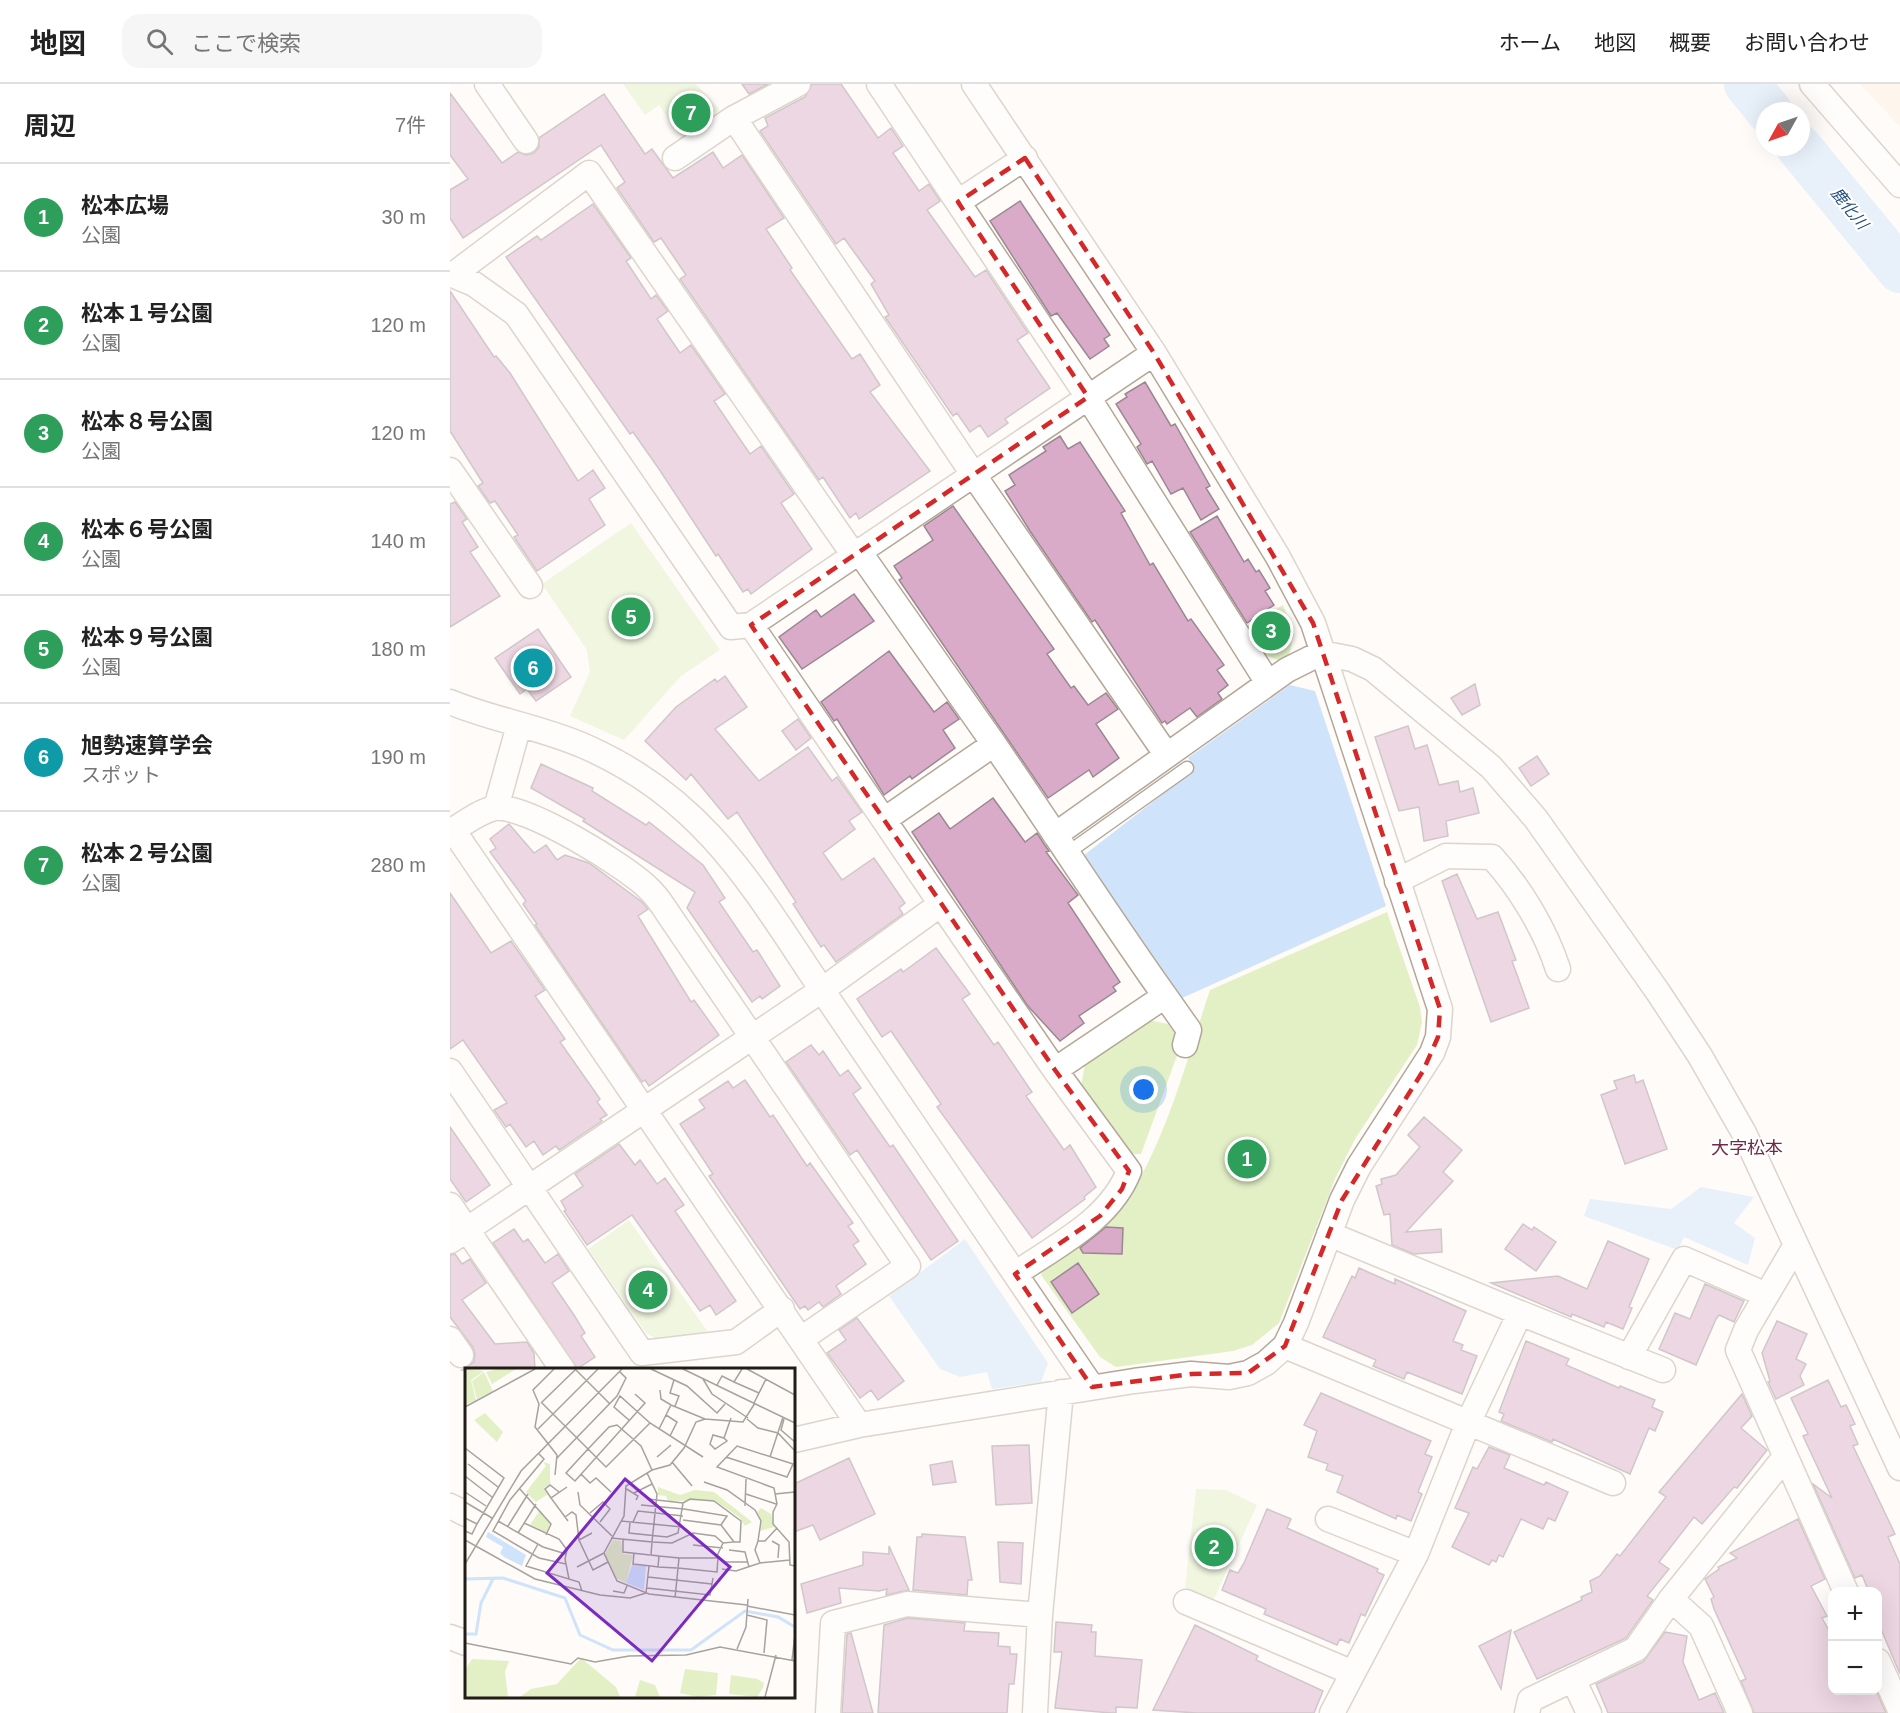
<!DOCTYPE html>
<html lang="ja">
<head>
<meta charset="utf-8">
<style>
	:root { --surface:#fff; --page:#f6f6f6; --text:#222; --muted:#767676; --line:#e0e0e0; --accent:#c13770 }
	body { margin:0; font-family:Arial,"Noto Sans JP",sans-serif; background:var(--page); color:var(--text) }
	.controls { position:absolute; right:18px; bottom:18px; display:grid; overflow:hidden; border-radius:12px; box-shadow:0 6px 24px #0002 }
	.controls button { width:54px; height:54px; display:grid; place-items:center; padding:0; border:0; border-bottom:2px solid var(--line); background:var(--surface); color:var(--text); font:30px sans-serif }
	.compass { position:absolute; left:1306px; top:18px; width:54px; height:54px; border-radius:50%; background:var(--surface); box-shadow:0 6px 24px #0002; rotate:230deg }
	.you { position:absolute; left:694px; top:1006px; width:21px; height:21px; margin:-15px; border:4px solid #fff; border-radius:50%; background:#1a73e8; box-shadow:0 0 0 9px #1a73e833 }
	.badge { display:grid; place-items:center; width:39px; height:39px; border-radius:50%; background:var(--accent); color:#fff; font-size:20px; font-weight:700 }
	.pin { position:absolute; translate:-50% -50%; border:3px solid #fff; box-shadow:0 2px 6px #0006 }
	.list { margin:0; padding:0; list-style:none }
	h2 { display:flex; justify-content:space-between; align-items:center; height:78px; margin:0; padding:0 24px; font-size:26px }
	h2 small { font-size:20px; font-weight:400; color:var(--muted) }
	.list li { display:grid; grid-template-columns:39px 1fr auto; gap:18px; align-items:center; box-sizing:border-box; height:108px; padding:0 24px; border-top:2px solid var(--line) }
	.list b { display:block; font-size:22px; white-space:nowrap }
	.list p { margin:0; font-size:20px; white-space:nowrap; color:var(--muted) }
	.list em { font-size:20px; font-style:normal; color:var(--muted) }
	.icon { flex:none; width:33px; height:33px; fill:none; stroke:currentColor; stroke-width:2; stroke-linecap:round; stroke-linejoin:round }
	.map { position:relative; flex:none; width:1450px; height:1629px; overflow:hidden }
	header { display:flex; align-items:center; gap:36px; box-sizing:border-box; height:84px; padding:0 30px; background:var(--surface); border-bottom:2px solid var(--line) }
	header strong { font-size:28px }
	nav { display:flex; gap:33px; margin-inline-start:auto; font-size:21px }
	.search { width:420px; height:54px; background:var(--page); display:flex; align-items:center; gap:15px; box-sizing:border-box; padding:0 21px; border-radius:18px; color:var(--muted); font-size:22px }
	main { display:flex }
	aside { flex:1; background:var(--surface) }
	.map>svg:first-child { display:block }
	.built { fill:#feefdd }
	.green { fill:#e3f0c6 }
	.water { fill:#cfe3fb }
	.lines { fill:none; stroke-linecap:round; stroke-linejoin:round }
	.river { stroke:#cfe3fb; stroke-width:46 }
	.building { fill:#daabc8; stroke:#998892; stroke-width:1.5 }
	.lane-casing { stroke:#b4a798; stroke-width:15 }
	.street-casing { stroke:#b4a798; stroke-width:27 }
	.lane { stroke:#fff; stroke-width:12 }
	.street { stroke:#fff; stroke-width:24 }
	.marked { fill:none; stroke:#d62828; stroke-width:4.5; stroke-dasharray:12 8; stroke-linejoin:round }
	.labels { text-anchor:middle; stroke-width:4.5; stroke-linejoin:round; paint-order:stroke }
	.water-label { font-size:16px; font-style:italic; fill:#204d7e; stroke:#fff }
	.quarter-label { font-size:18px; fill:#6f2b45; stroke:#fff }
	.inset-river { fill:none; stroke:#cfe3fb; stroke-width:3 }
	.inset-road { fill:none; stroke:#a6a29e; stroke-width:1.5 }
	.view { fill:#7b2cbf; fill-opacity:0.15; stroke:#7b2cbf; stroke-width:3 }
	.inset-edge { fill:none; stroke:#211c16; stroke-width:3 }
</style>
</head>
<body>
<header>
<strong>地図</strong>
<div class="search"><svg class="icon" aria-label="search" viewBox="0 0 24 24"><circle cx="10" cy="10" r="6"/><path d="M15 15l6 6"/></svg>ここで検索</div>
<nav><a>ホーム</a><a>地図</a><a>概要</a><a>お問い合わせ</a></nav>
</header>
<main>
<aside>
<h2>周辺<small>7件</small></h2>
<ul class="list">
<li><span class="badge" style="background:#2e9e5b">1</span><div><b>松本広場</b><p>公園</p></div><em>30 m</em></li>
<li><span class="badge" style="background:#2e9e5b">2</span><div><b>松本１号公園</b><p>公園</p></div><em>120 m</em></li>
<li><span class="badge" style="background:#2e9e5b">3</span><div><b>松本８号公園</b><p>公園</p></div><em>120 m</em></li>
<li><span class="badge" style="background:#2e9e5b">4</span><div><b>松本６号公園</b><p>公園</p></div><em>140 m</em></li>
<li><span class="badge" style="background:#2e9e5b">5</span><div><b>松本９号公園</b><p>公園</p></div><em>180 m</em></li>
<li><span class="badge" style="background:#0f9aa8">6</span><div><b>旭勢速算学会</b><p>スポット</p></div><em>190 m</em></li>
<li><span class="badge" style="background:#2e9e5b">7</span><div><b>松本２号公園</b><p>公園</p></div><em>280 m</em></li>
</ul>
</aside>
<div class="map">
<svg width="1450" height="1629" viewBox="0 0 1450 1629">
	<rect width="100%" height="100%" fill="#fefbf8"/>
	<path class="built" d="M1410,0H1450V43Z"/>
	<path class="green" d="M173,0H246L270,26L232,54L209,21L195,31Z
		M181,439L270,566L231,592L174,656L120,632L140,588L137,566L92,500Z
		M833,521L844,551L839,571L829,576L813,571L796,543Z
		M937,828L970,923L972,938L967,961L905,1055L885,1095L829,1239L802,1261L783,1267L666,1283L650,1273L591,1191L595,1183C616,1168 641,1154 659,1137C709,1087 737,974 760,906Z
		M698,936L718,940L732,958L691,1070H679L631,1002L635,980Z
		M179,1136L258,1248L208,1256L196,1249L138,1165Z
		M746,1405L776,1406L807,1421L764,1515L735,1504Z"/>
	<path class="water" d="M840,601L865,607L936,822L732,914L633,772L745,685L738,674Z
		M1251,1103L1304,1113L1284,1139L1305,1154L1298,1181L1234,1153L1228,1166L1134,1132L1140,1115L1221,1125Z
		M515,1155L598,1279L591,1298L542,1305L537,1288L510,1293L490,1285L439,1212Z"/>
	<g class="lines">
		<path class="river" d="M1297,0L1319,27
			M1349,63L1450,186"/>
	</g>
	<path class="building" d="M292,0H318L299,10Z
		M362,0H391L428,54L441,44L453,62L443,69L469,107L479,100L490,117L477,126L525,193L536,186L578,249L567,256L600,304L555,335L558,339L538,353L530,341L520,348L507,329L503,332L435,233L439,231L421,200L425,197L394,154L386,160L310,47L318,42L315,34L355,13Z
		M0,9L52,79L68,68L76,71L84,69L89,63V54L154,10L195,70L202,65L223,94L263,68L273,84L292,71L334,134L316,145L342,184L340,186L402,275L410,270L430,301L420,308L480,387L409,435L406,429L400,434L373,393L369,396L230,195L236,191L211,154L204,158L167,104L175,98L151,61L13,154L0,134V106L18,95L0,71Z
		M570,117L660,251L654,255L659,262L640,275L607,229L601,232L540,137Z
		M143,120L181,174L176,177L201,215L206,211L218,227L207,235L230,269L241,261L275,310L264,317L300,370L311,362L344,410L331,419L362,465L301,510L298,505L293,508L268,470L266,472L209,385L183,348L180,350L56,173L87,152L91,156Z
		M0,207L44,273L46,272L60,289L128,397L143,386L155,404L139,415L155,441L87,487L64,453L68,451L45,417L40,419L28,402L33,399L0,347Z
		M695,298L721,342L725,340L760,402L756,404L769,425L751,436L733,404L721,410L702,377L697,380L687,363L691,360L666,320L677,313L675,310Z
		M610,352L618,365L630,358L675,427L671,429L700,481L703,479L738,537L741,535L774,581L767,586L778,601L768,609L772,615L747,633L740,624L717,640L715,637L712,639L645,536L642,538L580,447L555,407L565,401L559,391L596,367L593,363Z
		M5,418L17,435L12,438L28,463L20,468L50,512L0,543V420Z
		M503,422L604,565L597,570L621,604L624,602L638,621L656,609L668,625L646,640L669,674L643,693L639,686L598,714L449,496L452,494L444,482L483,456L474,442Z
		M767,432L794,478L798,475L806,488L809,486L820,504L815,507L824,521L797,539L740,448Z
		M404,510L424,537L352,585L329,553L366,526L371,533Z
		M88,545L121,593L86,617L77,605L70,610L45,574Z
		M439,567L484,628L497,618L509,635L493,646L505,664L462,695L460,692L434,711L387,635L384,637L371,618Z
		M275,592L297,623L265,645L309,697L358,663L382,697L387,693L412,728L399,737L405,745L373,769L392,796L424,774L455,819L449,824L453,830L386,878L374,861L371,863L343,820L346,818L287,728L278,735L241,690L236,696L195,657L226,623L265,595L267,598Z
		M1025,600L1030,621L1012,631L1001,614Z
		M348,635L361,654L346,666L332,647Z
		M958,642L965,665L977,661L989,701L1008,697L1010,708L1023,704L1029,729L996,737L998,752L974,757L969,723L949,727L925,653Z
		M1087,672L1099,690L1081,702L1069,684Z
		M91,680L143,704L142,707L196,741L199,738L253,781L275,814L269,818L303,868L307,866L330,902L312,915L310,912L302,918L237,824L245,808L133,737L135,735L81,704Z
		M543,714L575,758L587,749L594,760L599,767L596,768L628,811L618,819L670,898L663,903L666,907L629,932L634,939L610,957L577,921L462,748L489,729L500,745Z
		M59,740L84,769L96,761L107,776L115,771L139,779L192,818L198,825L188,832L241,918L244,916L269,951L199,1002L195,996L192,998L85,841L87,840L73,820L76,817L66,803L40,768L46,764L40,755Z
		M1007,790L1027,835L1048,828L1066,876L1062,877L1079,924L1041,938L992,797Z
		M0,809L41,869L61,857L95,906L85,912L115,955L110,958L150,1015L147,1018L157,1031L150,1035L152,1037L109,1066L106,1062L93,1071L84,1057L76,1063L60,1040L56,1043L44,1026L57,1019L13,956L0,965Z
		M486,864L520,910L512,915L544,961L548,958L582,1008L576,1012L614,1066L620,1061L646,1103L634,1113L635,1115L582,1154L487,1023L491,1020L441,947L432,953L407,915L451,885L453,888Z
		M361,961L369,971L373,967L390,992L398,986L411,1004L403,1010L440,1063L443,1061L508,1157L481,1176L407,1066L400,1071L336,978Z
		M1184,991L1186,999L1193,996L1217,1065L1175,1080L1151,1011L1167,1005L1164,997Z
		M295,996L320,1033L323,1031L357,1082L360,1079L403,1139L398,1142L409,1157L403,1161L416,1180L386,1202L391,1210L373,1223L369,1218L358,1226L355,1222L350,1225L259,1092L263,1090L230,1040L255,1024L249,1016L278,997L283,1004Z
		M974,1033L1012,1066L993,1088L1003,1097L956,1148L991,1145L992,1168L964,1170L942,1161L940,1130L934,1131L926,1102L932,1100L931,1095L946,1091L970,1063L958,1051Z
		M0,1043L40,1101L16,1118L0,1095Z
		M169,1060L185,1081L190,1076L207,1100L215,1094L234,1121L225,1127L286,1217L266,1231L260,1221L250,1227L182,1131L137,1161L114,1127L116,1126L111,1117L133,1102L125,1090Z
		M1073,1140L1082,1146L1084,1143L1106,1158L1086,1187L1055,1165Z
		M656,1143L673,1144L672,1170L633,1169L630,1164Z
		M64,1145L73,1158L78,1155L95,1179L108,1170L119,1187L102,1199L124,1231L135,1249L131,1252L145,1273L127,1285L43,1159Z
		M1158,1157L1199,1175L1179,1223L1182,1224L1173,1245L1156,1238L1154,1243L1122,1230L1121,1233L1041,1199L1108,1192L1137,1205Z
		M5,1170L12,1180L20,1175L36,1199L12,1216L45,1260L77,1258L84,1269L85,1286H12L24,1278L25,1270L23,1263L0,1233V1171Z
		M628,1179L649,1210L622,1229L601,1198Z
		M909,1184L945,1200V1195L1016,1227L1003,1257L1013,1261L1011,1266L1027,1272L1012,1310L957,1288L954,1295L923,1282L926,1276L873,1253L902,1192L905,1194Z
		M1255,1200L1294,1217L1284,1238L1269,1231L1266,1235L1246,1281L1209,1265L1225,1229L1240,1235Z
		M407,1234L454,1297L428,1316L421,1306L410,1314L377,1269L396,1256L389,1246Z
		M1327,1237L1357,1250L1346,1275L1356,1280L1350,1292L1354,1301L1326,1315L1318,1298L1320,1297L1312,1269Z
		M1076,1257L1119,1275L1116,1281L1169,1304L1170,1302L1205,1316L1202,1323L1213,1328L1205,1347L1199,1344L1180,1390L1103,1355L1102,1358L1051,1337L1054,1330L1049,1328Z
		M1378,1296L1391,1323L1396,1321L1405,1340L1400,1342L1408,1360L1403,1362L1445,1450L1438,1453L1450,1480V1590L1428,1538V1508H1419L1412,1491L1405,1494L1363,1400L1382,1414L1353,1352L1358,1350L1341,1314Z
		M871,1309L981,1357L975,1370L982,1373L968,1408L972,1410L961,1437L947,1431L946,1435L887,1408L893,1392L876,1386L878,1380L858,1373L867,1347L854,1341Z
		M1292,1310L1302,1332L1291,1344L1317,1366L1287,1404L1284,1403L1252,1440L1244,1433L1209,1478L1219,1485L1197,1512L1203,1516L1176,1554L1087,1595L1064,1548L1132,1516L1131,1513L1142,1508L1140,1497L1150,1492L1167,1470L1170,1472L1216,1413L1209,1408Z
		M579,1361L582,1419L546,1421L542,1362Z
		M1039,1363L1060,1371L1054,1384L1094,1401L1096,1398L1118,1408L1105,1437L1098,1434L1093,1445L1071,1435L1053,1473L1049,1471L1046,1478L1042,1476L1039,1481L1002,1463L1019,1429L1005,1424L1023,1383L1027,1385Z
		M399,1374L425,1430L370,1456L363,1441L344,1448V1400Z
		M502,1377L506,1398L483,1401L480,1381Z
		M817,1425L841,1435L837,1444L928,1485L927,1488L934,1491L915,1532L911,1530L899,1559L890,1555L887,1561L814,1530L816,1525L772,1506L780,1486L788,1489L794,1479Z
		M1348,1435L1375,1495L1361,1502L1377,1532L1372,1534L1383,1554V1606H1426L1436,1629H1304L1291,1597L1296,1595L1264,1525L1261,1515L1264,1513L1255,1495L1269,1485L1268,1483L1287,1474L1280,1469Z
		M472,1450L515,1453L522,1496H518L517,1511L463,1506L467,1453H472Z
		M548,1458L573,1459L571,1500L550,1498Z
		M439,1462L459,1506L436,1511L437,1505L429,1507L389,1504L391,1519L357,1529L351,1500L413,1481V1468L439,1470Z
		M458,1534L515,1539L514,1547L549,1549L548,1562L560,1563V1570H567L564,1600H559L557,1629H428L434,1541Z
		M606,1538L642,1541L641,1548H646L645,1572L692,1576L687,1624L666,1623V1629H661L605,1624L612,1568H604Z
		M745,1541L808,1572L806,1576L873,1607L864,1629H747L703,1626Z
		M1061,1546L1051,1605L1029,1562Z
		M1215,1548L1237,1552L1233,1578L1249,1616L1265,1609L1274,1629H1158L1146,1600L1193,1578Z
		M401,1549L423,1629H392L397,1550Z"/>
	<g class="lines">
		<g class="lane-casing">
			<path id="lane" d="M616,770L737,684"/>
		</g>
		<g class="street-casing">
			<path id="street" d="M37,0L76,57
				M429,0L638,313L818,599
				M1362,0L1450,101
				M284,34L523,390L716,670
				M225,74L284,34L348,0
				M508,118L575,74
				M0,190L24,200L66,230L281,543L301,541
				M4,190L139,89L403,470
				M0,386L80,502
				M408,466L544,660
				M0,618C43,636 91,643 134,662C254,714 303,803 372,906L0,1157
				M46,724L69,641
				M434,736L491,820L372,906L642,1303
				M3,746L409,1341
				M0,748C13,740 30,727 45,724C74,719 178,783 199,805C207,812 213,822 219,831L458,1182L351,1255
				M605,751L837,586L871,569L902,575L923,585L1041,683L1086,735L1208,908L1250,972L1294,1049L1450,1384
				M947,797L996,772L1042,773C1070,804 1095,845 1108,885
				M491,820L605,986L679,1087C660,1136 607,1161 565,1190
				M715,912L739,946L735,961
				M605,986L715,912C656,829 601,743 544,660L434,736L301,541L704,269
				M0,987L192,1269L286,1258L332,1225
				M0,1121L113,1286
				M879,1150L1070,1229L1018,1339L966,1470L903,1589
				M1346,1161L1296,1246L1288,1266L1396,1508
				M1070,1229L1213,1286
				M0,1255L11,1271
				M835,1262L1163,1399
				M1179,1273L1234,1175L1305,1206
				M344,1356L409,1341L684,1297L741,1290L779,1293L798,1289L816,1279L835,1262L846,1239L892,1116L909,1082L982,969L988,953L990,925L863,539L828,473L704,269L524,0
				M0,1422L16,1430
				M878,1435L966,1470
				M1221,1515L1251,1542L1290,1629
				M736,1518L903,1589L882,1629
				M0,1553L16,1559
				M1428,1577L1450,1626
				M1123,1595L1139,1629
				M378,1629L383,1539L457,1520L590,1531
				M585,1629L590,1531L611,1308
				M1077,1629L1080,1616L1186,1565L1221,1515L1335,1373"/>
		</g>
		<use href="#lane" class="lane"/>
		<use href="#street" class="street"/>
	</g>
	<path d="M0 0H1450V1629H0ZM575,74L704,269L863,539L990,925L988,953L973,987L892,1116L835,1262L798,1289L741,1290L642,1303L565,1190L650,1132L672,1105L679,1087L605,986L301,541L638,313L508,118Z" fill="#fefbf8" fill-opacity=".55" fill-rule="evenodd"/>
	<path class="marked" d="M575,74L704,269L863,539L990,925L988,953L973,987L892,1116L835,1262L798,1289L741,1290L642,1303L565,1190L650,1132L672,1105L679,1087L605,986L301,541L638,313L508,118Z"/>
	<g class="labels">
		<g class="water-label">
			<text transform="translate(1400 124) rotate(51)" y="6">鹿化川</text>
		</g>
		<g class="quarter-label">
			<text x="1297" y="1070">大字松本</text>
		</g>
	</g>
	<g transform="translate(15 1284)">
		<rect width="330" height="330" fill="#fefbf8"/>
		<path d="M0,1L19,3L6,12L11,32L0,37ZM32,1H51L27,16L21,4ZM19,4L28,23L12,31L7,13ZM20,45L38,64L32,74L9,52ZM78,94L85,96V116L79,120L83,126L71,134L61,124L81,98ZM193,119L215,127L230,122L249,124L287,154L280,158L274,149L249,132L203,133L201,128L193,127ZM296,140L306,146L309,159L295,163L297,153L292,144ZM75,142L85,155L81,165L65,157ZM148,172L156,173L158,186L168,187L161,215L151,210L140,186ZM116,290L151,319L155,329H55L66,321L92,316ZM7,291L44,293L40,304L43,329H0V302ZM220,301L253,305L251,327L232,329L215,325ZM266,307L292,311L299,315L298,320L292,329L264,326ZM175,312L190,317L195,329H170Z" fill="#e3f0c6"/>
		<path d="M23,164L61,187L57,198L39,189L35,185L38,179L21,169ZM167,197L181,198L179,222L161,215Z" fill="#cfe3fb"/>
		<path class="inset-river" d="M0,211L38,210L100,230L115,267L148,282H226L280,243L313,249L330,259M0,266H11L16,235L28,211"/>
		<path class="inset-road" d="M89,1L68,22L74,36L70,59L92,87L90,107M110,1L145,36M186,1L222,18L252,45L260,36M218,1L330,55M282,1L330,27M238,11L247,26L283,50M209,12L205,25L214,28L210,38M269,14L294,25M252,17L257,8L269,14L277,1M195,22L196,31L206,37M76,35L111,1M77,35L141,99L185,55M289,35L301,11M0,39L70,1M201,47L212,54L205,68M240,51L231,54L219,80L205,97L187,102L161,118L159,148L139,185L152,213L184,226L282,237M282,51L293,60L313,65L330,83M319,51L316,62L330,74M165,53L149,39L155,28L185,55L238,89M73,61L133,1M194,61L206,37L240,51L278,54L290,35M259,70L262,73L250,81L245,76L248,67L259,70L266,50M0,80L39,110L12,156L0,150M123,81L101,105L110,113L180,35L170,26M123,81L144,59L152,57L176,78L187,102M74,86L79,91L45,132L28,163L74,190L101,196M192,89L206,77M261,89L322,109L328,96L272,78L252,99L309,120L312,136L308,144V156L324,174L325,197L330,198M305,89L318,49M92,90L152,28L161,10L154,3M207,94L227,118M3,96L33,119M182,105L192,126L187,174L207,175L228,165L250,168L258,175L251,190H214M116,106L125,115L131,110L146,124M0,108L27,129M239,114L262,122L290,142L296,153L293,173H300L312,160M102,119L86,130L103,153M54,120L86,156L81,167M160,120L173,128L171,132M0,124L21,138M113,124L115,137L147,168M169,125L187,116M281,126L311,136M310,126L330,124M86,130L80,121L85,117L94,124M183,131L218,135L225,131L249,133L276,153L275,174H269M0,134L27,150M176,137L219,141M280,138L281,111M219,141L262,148L256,157M125,145L138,134L145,141L135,154M100,149L107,144L111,147L114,172L127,165M218,152L256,157L269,174L258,175M33,153L78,179L101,186M156,153L217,159M165,154L164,165L202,169L213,165L218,135M168,154L173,143L218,148M59,155L94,171L102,182L100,191L104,211M43,158L63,126M0,163L7,166L12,156M53,165L71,136M146,170L187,174L186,187L194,188M158,171V184L185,187M0,172L70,211L135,227L165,230L181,225M114,172L128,202L143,194M307,173L314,177L313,190M73,176L61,198L114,214L117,223M228,177L258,180M264,182L280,184L284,199M169,185L168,196L186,198L193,199L194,188L214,190L210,230M260,194H283M295,195L325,192M0,196L56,103L157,1M112,199L139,185M193,199L212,200M213,200L252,204L253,189M257,201L271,203L295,195L290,182L293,173M183,209L247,216M182,220L245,227L248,210M148,223L159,225L162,218M181,225L184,198M282,238L330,247M282,247L302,252L299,285M0,275L106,296L113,290L130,294L164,288L221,287L255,279L330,293M272,281L281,259L283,231M327,292L330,266M300,329L311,287"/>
		<path class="view" d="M160,111L265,199L187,293L82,205Z"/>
		<rect width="330" height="330" class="inset-edge"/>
	</g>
</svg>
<div class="controls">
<button>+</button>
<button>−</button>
</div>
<svg class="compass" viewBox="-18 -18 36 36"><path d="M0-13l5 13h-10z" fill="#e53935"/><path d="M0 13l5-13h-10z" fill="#767676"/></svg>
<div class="you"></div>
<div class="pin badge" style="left:797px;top:1075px;background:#2e9e5b">1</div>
<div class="pin badge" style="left:764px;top:1463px;background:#2e9e5b">2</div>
<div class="pin badge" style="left:821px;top:547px;background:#2e9e5b">3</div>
<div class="pin badge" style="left:198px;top:1206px;background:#2e9e5b">4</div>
<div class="pin badge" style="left:181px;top:533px;background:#2e9e5b">5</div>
<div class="pin badge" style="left:83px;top:584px;background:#0f9aa8">6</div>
<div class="pin badge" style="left:241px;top:29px;background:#2e9e5b">7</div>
</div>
</main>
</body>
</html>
